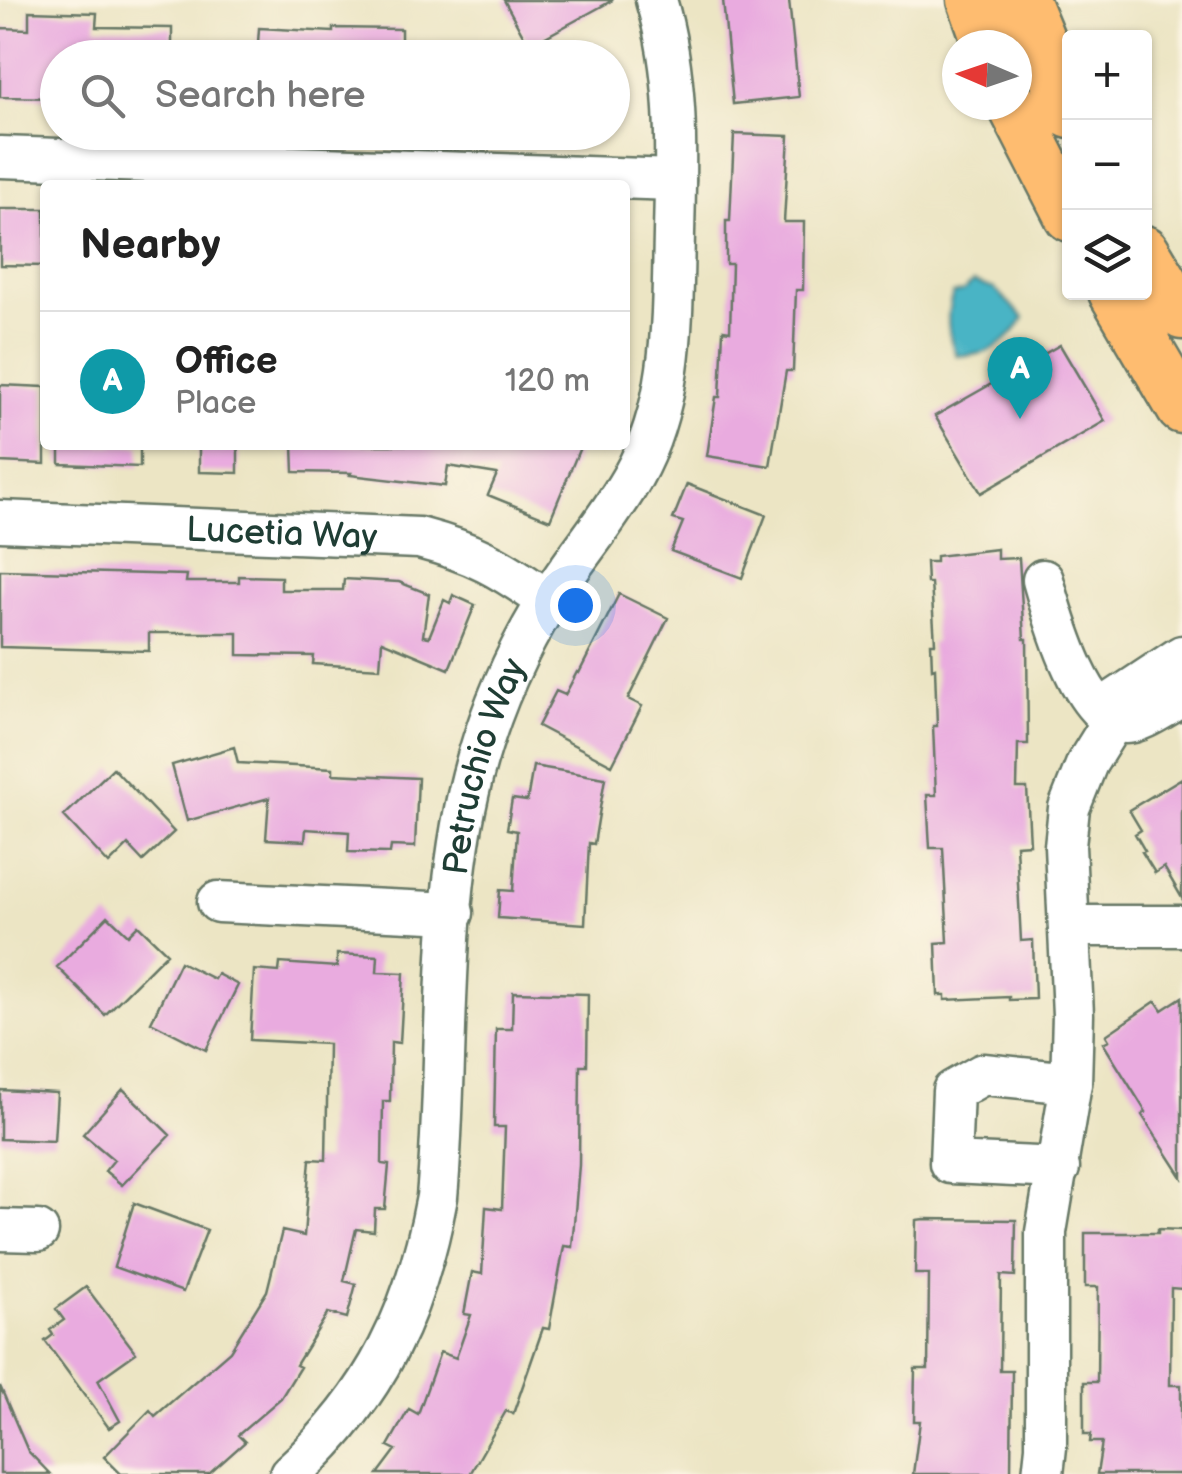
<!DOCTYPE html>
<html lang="en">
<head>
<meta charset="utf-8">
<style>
	:root { --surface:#fff; --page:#f2f2f2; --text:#222; --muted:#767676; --line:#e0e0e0; --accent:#d93025 }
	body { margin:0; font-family:"Balsamiq Sans",sans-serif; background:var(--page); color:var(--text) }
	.controls { position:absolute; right:30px; top:30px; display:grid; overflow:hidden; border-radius:10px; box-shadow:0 2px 8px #0004 }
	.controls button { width:90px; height:90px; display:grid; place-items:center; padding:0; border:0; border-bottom:2px solid var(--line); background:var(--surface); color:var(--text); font:50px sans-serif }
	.compass { position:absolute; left:942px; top:30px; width:90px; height:90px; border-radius:50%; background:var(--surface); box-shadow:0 2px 8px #0004; rotate:272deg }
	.you { position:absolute; left:575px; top:605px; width:35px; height:35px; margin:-25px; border:8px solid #fff; border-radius:50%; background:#1a73e8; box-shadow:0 0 0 15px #1a73e833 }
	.badge { display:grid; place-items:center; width:65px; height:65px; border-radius:50%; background:var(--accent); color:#fff; font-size:32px; font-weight:700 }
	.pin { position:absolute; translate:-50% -82px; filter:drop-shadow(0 2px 5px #0008) }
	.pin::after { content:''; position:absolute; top:52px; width:35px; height:30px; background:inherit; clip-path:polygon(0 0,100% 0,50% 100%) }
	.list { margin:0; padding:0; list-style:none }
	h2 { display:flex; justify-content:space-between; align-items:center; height:130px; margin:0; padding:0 40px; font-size:42px }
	h2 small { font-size:32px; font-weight:400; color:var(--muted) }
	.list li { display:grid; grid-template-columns:65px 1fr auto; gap:30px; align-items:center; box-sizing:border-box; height:140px; padding:0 40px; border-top:2px solid var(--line) }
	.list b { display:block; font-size:38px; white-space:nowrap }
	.list p { margin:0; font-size:32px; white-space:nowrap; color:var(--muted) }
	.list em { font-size:32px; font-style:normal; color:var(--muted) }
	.icon { flex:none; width:55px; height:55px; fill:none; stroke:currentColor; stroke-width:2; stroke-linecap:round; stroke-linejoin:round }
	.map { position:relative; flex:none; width:1182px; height:1474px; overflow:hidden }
	.search { position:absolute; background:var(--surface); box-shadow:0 2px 8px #0004; left:40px; top:40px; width:590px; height:110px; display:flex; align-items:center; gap:25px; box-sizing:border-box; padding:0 35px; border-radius:55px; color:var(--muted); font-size:38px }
	.panel { position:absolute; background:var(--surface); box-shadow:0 2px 8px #0004; left:40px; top:180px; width:590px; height:270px; border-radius:10px }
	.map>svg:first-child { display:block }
	.water { fill:#48b4c5; stroke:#34787c; stroke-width:2.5 }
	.building { fill:#e9abdf }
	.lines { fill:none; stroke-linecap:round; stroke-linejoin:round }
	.minor-casing { stroke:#677866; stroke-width:45 }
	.major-casing { stroke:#677866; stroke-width:55 }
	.minor { stroke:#fff; stroke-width:40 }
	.major { stroke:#febc70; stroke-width:50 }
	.labels { text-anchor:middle; stroke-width:8; stroke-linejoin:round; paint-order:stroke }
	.street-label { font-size:35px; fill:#1f3d34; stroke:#fcf5e5 }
</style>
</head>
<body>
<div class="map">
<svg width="1182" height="1474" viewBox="0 0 1182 1474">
	<rect width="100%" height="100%" fill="#fcf5e5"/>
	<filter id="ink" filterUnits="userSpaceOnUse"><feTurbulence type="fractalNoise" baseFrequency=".01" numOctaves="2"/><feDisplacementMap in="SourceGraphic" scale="20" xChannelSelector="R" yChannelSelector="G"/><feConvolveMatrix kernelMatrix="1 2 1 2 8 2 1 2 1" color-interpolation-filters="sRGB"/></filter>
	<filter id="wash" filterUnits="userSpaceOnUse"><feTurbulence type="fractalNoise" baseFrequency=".0048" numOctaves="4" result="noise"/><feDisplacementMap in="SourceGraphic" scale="40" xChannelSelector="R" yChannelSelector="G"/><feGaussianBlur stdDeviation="2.25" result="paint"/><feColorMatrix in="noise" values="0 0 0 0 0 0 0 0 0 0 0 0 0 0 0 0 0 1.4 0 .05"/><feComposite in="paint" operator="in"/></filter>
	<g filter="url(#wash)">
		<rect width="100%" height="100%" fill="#ece5c4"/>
		<path class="water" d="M973,282L995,289L1024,318C1008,344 987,358 956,355C948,336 945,314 953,294L964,291Z"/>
		<g id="blocks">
			<path class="building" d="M504,0H613L529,46Z
				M723,0H789L799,97L733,104Z
				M29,11L97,13L96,27L172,28V58H58V98L0,97V28L29,29Z
				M259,28L333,32V28L401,29V58H257Z
				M734,134L789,136L784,222H804L803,290H796L793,371H786L770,466L707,456L716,397H720L723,330L730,331L732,264H726V221H730Z
				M0,209H45V266L0,265Z
				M1060,345L1105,421L981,493L935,416Z
				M0,385L45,387V464L0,462Z
				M60,445H140V467L60,464Z
				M199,445H238V473L199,472Z
				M293,445H581L550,520L488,495L497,474L448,466L445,486L350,475L351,473L294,472Z
				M687,484L766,515L742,578L671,551L683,522L673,519Z
				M997,549V559L1019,558L1024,639H1027L1028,744H1018L1017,788H1027L1030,844L1016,845L1021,941L1033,940L1035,999L1009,1000V997L945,1000V995H938L936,943L948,942L943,848H930L927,795H936L933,726H937L935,668L932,669L931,643H935L931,583H927L926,562H936V556Z
				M0,570L187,575L186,582H239V576L281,577V590H343L344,579L399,582L429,594L423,636L429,637L444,600L450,603L453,595L475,605L449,669L382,641L380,668L313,664L314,656L238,655V633H149V651L0,647Z
				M619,594L668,618L628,699L642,706L612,765L538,726L556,691L565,695L577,672L579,673Z
				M234,747L238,763L333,768V774L418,778L415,847L391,846L390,853L348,852L349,832L306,829L305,841L266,839L269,798L187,821L172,765Z
				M533,766L605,778L594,844L589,843L585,924L498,918L500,890L513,891L517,831L507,829L512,799L527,801Z
				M113,768L174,832L143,861L128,845L109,864L64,816Z
				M1182,778V898L1164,867L1155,873L1142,852L1145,851L1135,834L1141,830L1129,810Z
				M108,916L128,935L138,925L167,953L105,1015L57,967Z
				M337,954L378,956L377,972L404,973L400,1043L391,1042L390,1101H383L382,1164L389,1165L385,1209H375L374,1231L356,1229L344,1281L356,1284L347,1318L328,1313L296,1365L300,1367L281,1398L238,1435L245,1442L209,1474H121L104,1457L150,1410L155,1416L230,1351L267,1291L282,1231L304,1236L310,1159L326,1160L328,1044L250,1040L254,970L279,972L280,963L337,967Z
				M180,962L214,979L217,974L238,985L206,1050L151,1022Z
				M513,992L588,994L587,1065H580L579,1165L572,1247L564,1246L549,1329L543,1328L513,1414L506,1411L470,1474H378L396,1450L388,1446L409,1409L418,1414L440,1352L456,1358L471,1315L464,1314L472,1272L482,1274L486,1207L502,1209L505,1127H494L496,1029H512Z
				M1182,997V1177L1142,1115L1146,1112L1103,1043L1109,1040L1106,1035L1156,1001L1162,1010Z
				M123,1089L170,1135L122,1185L105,1171L114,1160L83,1134Z
				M0,1090L57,1093L54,1141L0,1139Z
				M134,1203L207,1230L183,1292L114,1267Z
				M924,1219L1016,1220L1015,1276L1001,1275L1000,1371H1012L1011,1474H913L920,1421H914L915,1369H928L929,1274H915L916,1220Z
				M1158,1229L1182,1230V1289L1171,1288L1170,1385H1181V1474H1097L1102,1442H1090L1091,1434H1084V1382H1097L1098,1287H1085V1233H1158Z
				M86,1287L136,1353L98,1380L120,1421L109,1428L45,1341L53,1335L50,1330L64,1320L56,1309Z
				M0,1386L28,1451L50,1474H0Z"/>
		</g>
	</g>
	<g filter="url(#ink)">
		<use href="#blocks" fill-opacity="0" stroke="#677866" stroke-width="2.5"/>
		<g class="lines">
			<g class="minor-casing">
				<g id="minor">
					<path d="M0,157L675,180"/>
					<path id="s1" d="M0,521L419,538C476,553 500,567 548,601"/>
					<path d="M1043,580C1053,615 1081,721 1126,723C1142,723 1167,704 1182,697"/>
					<path d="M218,902L453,913"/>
					<path d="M1069,926H1182"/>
					<path d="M1059,1168L950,1163L953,1091L983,1074L1071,1083"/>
					<path d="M0,1230L38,1231"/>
					<path id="s2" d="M290,1474C377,1396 416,1310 437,1197C450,1055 437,897 477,760C493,705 517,650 548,601C574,558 608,521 633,476C675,401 672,316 674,233C676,154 679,76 656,0"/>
					<path d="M1043,1474L1046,1447V1232L1071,1083L1073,1015L1065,846L1069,808L1087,763L1113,721L1114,701L1182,656"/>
				</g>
			</g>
			<g class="major-casing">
				<path id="major" d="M973,0L989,45
					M1023,0L1070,113
					M1013,105L1070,216
					M1144,251L1182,314
					M1114,292L1182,408"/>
			</g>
			<use href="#minor" class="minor"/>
			<use href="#major" class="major"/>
		</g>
	</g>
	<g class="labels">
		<g class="street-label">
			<text dy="12" stroke="none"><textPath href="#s1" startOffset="282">Lucetia Way</textPath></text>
			<text dy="12" stroke="none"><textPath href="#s2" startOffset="755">Petruchio Way</textPath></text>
		</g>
	</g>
</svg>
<div class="controls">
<button>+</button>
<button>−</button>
<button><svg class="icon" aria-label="layers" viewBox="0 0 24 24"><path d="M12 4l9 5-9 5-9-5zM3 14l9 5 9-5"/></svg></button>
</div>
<svg class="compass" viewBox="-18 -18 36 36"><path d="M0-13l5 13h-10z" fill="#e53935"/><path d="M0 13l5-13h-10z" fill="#767676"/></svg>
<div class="you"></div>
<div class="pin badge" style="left:1020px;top:419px;background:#0f9aa8">A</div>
<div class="search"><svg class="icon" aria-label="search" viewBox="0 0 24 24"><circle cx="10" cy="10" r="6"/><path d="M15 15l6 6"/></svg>Search here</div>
<section class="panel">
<h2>Nearby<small></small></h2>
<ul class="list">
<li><span class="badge" style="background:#0f9aa8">A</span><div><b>Office</b><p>Place</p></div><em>120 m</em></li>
</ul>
</section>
</div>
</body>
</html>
